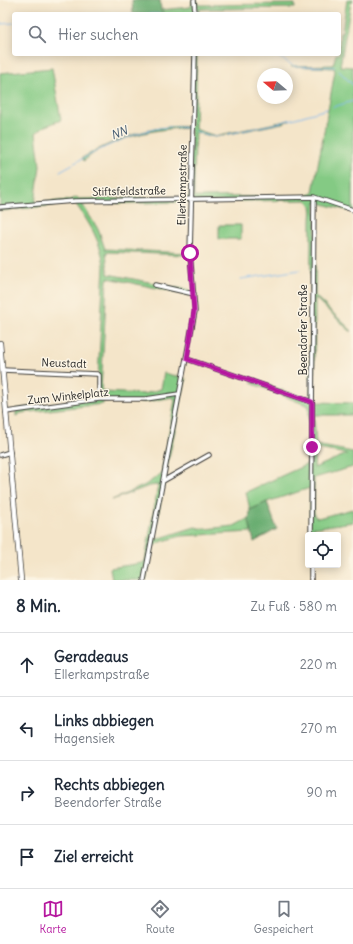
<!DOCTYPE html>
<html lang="de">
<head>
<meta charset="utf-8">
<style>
	:root { --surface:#fff; --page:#f2f2f3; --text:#1f2937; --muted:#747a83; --line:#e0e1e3; --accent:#b5179e }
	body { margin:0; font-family:Delius,sans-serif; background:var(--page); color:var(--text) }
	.controls { position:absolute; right:12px; bottom:12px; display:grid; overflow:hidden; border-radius:4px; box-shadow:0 2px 10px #0003 }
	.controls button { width:36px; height:36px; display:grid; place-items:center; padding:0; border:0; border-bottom:1px solid var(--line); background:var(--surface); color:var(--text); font:20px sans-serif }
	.compass { position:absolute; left:257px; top:68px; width:36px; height:36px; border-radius:50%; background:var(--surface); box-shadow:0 2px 10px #0003; rotate:289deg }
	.stop { position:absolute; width:12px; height:12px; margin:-9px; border:3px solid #b5179e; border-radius:50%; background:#fff }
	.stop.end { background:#b5179e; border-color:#fff; box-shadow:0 1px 4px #0008 }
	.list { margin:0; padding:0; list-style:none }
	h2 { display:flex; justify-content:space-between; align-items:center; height:52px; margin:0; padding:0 16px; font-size:17px }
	h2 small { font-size:13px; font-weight:400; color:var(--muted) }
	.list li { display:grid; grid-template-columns:26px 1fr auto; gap:12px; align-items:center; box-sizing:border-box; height:64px; padding:0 16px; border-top:1px solid var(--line) }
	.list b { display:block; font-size:15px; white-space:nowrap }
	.list p { margin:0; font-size:13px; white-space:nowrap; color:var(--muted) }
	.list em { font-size:13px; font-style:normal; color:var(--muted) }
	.icon { flex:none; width:22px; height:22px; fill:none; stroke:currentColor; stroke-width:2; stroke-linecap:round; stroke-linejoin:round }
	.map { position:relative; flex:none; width:353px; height:580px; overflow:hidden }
	.search { position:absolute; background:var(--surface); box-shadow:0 2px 10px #0003; left:12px; right:12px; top:12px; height:44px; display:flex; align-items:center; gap:10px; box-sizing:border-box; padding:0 14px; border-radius:4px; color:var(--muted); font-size:15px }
	.sheet { height:308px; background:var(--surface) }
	nav { display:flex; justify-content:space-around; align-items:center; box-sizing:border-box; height:56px; border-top:1px solid var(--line); background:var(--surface); font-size:11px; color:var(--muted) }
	nav a { display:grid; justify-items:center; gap:2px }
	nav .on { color:var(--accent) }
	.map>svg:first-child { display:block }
	.green { fill:#84ca84; stroke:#507350; fill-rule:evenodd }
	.forest { fill:#6bae72; stroke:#446547 }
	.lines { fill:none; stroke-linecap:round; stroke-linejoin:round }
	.stream { stroke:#7db8ef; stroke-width:1 }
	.minor-casing { stroke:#3c3a36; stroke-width:5.5 }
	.secondary-casing { stroke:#3c3a36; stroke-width:6 }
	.minor { stroke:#fff; stroke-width:3.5 }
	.secondary { stroke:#fff; stroke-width:4.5 }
	.route { stroke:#b5179e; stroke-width:5 }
	.labels { text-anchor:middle; stroke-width:3; stroke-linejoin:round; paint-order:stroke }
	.street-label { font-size:11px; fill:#1c1c1c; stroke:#fcf5e5 }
	.water-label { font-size:12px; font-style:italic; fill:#435a70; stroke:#fcf5e5 }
</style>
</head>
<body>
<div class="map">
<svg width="353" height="580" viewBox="0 0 353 580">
	<rect width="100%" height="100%" fill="#fcf5e5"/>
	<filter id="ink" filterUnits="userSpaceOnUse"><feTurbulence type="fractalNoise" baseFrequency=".025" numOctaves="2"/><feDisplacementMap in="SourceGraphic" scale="8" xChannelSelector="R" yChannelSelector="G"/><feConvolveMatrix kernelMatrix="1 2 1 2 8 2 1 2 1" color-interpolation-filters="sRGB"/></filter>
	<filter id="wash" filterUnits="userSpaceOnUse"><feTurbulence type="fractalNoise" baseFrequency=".012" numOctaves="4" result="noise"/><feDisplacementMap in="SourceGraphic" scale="16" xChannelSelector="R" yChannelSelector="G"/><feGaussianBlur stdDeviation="0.9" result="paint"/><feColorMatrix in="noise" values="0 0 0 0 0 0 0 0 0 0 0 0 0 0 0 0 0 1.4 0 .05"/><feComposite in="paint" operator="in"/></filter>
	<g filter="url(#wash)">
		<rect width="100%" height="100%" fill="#f4e5c9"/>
		<path class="green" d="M192,0H197L200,5L295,4V8L200,9L198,14H164L161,10L191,7Z
			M347,0H353V2H351L340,66L353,67V212L316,202L315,296L352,331H350L315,298L314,402L353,403V415H314L316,445L353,452V467L314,478V516L318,518L353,509V522L313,528V535H310V488L267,502L250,510L246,492L310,463L309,406L251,383L259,382L308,399L310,397L311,222C311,214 314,205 306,200L82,204L98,229L105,249L187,253V255L106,252L108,274L189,290L190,295L108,278L107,280L101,390L104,392L144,394L161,389L164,373L186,379L165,476L154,540L195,527L205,529L234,526L249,518L251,532L181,536L163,541L152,547L146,580H112L110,568L142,563L145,561L158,485L149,486L112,500L145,485L161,474L175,400L173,397L146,402L103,401V404L21,413L16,416V409L97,398L104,265C101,242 89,222 75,203L0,211V73L52,68L61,120L43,127L36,133L40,166L35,203L71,200L77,197L79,199L189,197L191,129C161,125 105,140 84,161L82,158C114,140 154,123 191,127L192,54H197L195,129L215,136L290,120L282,123L215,137L195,132L194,196L196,197L307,196L313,192L335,71L334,68L291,66L333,65L336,54H339L340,32H342ZM317,449L347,454L314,468L315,450Z
			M219,225H241V239H219Z"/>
		<path class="forest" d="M132,0H160L161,10L164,14H133Z
			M267,502L277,529L254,542L249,521L250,510Z"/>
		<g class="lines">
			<path class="stream" d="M146,14H162
				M0,24L14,23
				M273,54L294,66L335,67
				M339,71L353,85
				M333,107L353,101
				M195,131L215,137L278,123L327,109
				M60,171C91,154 154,117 190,129
				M241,279L300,270"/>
		</g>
	</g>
	<g filter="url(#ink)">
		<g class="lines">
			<g class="minor-casing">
				<path id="minor" d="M194,0L195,14
					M0,207L75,201L314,197L353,210
					M155,285L194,294
					M187,359L312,402
					M3,370L97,374L99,375V399
					M6,412L99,399H146L179,394
					M0,455L10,452
					M163,481L209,455
					M311,535L314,197
					M144,580L195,311L190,253L195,54
					M311,580V565"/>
			</g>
			<g class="secondary-casing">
				<path id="secondary" d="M0,343L21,580"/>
			</g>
			<use href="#minor" class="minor"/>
			<use href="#secondary" class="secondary"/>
		</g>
	</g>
	<g class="lines" filter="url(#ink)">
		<path class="route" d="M190,253L194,311L187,359L312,402V447"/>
	</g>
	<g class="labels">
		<g class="street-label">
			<text transform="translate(182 185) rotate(-89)" y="4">Ellerkampstraße</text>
			<text transform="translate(129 191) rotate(-1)" y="4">Stiftsfeldstraße</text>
			<text transform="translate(303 330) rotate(-90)" y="4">Beendorfer Straße</text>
			<text transform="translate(64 363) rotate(2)" y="4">Neustadt</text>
			<text transform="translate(68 396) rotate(-6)" y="4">Zum Winkelplatz</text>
		</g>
		<g class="water-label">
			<text transform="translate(119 133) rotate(-21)" y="4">NN</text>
		</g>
	</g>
</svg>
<div class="controls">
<button><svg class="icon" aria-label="locate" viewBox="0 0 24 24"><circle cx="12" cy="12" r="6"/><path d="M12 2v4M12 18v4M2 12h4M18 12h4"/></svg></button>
</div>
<svg class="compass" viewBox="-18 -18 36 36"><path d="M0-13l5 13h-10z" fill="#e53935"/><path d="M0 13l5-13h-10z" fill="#747a83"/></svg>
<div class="stop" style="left:190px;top:253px"></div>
<div class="stop end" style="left:312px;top:447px"></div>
<div class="search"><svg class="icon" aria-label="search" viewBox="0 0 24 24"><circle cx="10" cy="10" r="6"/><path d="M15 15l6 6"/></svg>Hier suchen</div>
</div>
<section class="sheet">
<h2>8 Min.<small>Zu Fuß · 580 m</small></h2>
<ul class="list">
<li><svg class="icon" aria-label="ahead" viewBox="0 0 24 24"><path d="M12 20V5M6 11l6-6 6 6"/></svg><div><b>Geradeaus</b><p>Ellerkampstraße</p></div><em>220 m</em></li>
<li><svg class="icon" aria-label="left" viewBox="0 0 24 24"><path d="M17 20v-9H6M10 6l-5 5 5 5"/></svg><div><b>Links abbiegen</b><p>Hagensiek</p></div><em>270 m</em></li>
<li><svg class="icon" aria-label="right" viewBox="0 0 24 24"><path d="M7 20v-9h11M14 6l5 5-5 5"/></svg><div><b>Rechts abbiegen</b><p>Beendorfer Straße</p></div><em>90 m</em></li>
<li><svg class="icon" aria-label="arrive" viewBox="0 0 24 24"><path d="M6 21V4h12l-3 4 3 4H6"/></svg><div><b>Ziel erreicht</b></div></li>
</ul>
</section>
<nav>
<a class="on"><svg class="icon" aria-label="map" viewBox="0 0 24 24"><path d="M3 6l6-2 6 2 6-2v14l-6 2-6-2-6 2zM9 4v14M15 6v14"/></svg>Karte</a>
<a><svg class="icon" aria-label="directions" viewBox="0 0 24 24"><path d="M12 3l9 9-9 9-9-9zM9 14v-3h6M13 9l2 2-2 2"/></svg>Route</a>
<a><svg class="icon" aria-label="saved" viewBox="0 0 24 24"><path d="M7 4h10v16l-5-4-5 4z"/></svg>Gespeichert</a>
</nav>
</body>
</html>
